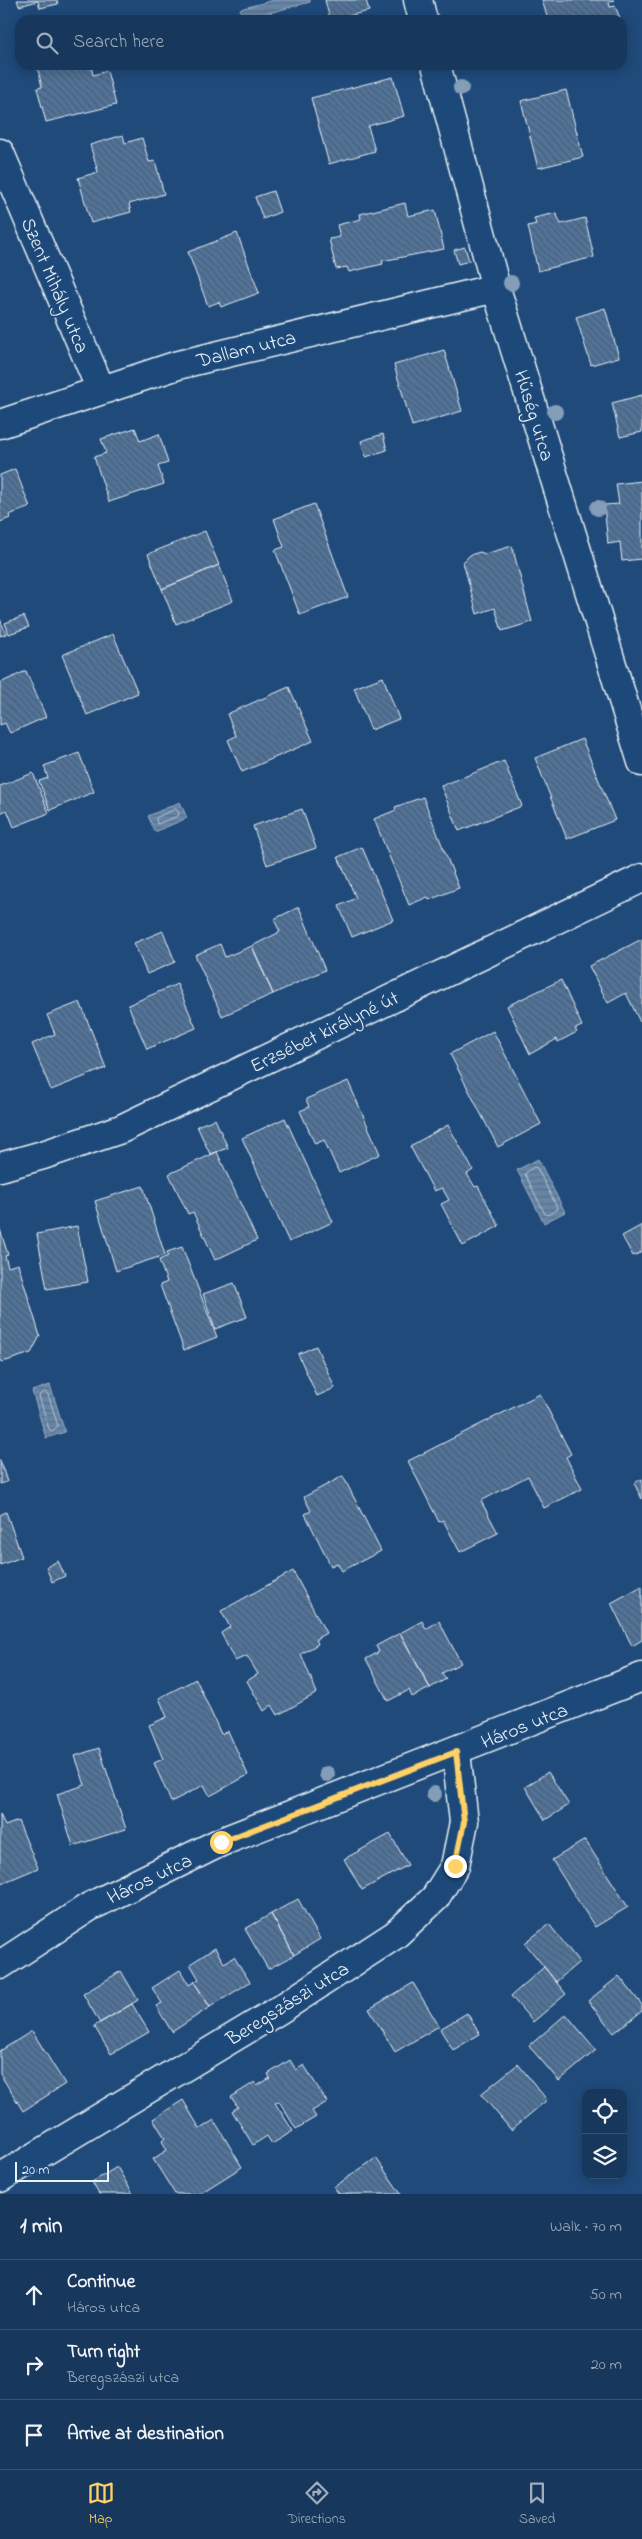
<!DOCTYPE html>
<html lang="en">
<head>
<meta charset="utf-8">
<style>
	:root { --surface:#17385c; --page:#244365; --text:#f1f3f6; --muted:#9eacbb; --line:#365272; --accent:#ffd166 }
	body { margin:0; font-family:"Indie Flower",sans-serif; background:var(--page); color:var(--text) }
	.controls { position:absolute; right:15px; bottom:15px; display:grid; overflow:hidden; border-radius:10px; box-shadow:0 2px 12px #0003 }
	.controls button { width:45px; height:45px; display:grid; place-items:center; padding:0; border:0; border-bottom:1px solid var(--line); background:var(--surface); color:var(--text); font:25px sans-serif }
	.scale { position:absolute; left:15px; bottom:12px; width:94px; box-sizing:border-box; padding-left:5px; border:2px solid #e8f1f8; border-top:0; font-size:14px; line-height:18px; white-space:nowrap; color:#e8f1f8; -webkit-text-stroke:4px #1f4a7a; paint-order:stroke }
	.stop { position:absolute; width:15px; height:15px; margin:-11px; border:4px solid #ffd166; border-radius:50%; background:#fff }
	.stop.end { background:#ffd166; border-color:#fff; box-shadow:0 1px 5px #0008 }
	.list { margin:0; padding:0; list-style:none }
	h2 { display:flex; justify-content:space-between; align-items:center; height:65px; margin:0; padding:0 20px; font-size:21px }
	h2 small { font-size:16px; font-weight:400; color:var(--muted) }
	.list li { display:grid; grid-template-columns:32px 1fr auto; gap:15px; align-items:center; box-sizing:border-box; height:70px; padding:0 20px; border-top:1px solid var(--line) }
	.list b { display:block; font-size:19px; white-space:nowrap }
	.list p { margin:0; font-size:16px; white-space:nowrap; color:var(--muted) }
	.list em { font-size:16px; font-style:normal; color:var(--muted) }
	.icon { flex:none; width:28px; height:28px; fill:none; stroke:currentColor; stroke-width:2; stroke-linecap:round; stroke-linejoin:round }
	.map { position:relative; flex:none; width:642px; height:2194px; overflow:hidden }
	.search { position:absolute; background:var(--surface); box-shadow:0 2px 12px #0003; left:15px; right:15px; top:15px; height:55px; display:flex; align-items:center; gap:12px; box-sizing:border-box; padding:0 18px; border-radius:15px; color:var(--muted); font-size:19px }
	.sheet { height:275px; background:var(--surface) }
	nav { display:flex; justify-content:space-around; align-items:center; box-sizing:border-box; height:70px; border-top:1px solid var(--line); background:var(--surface); font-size:14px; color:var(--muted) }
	nav a { display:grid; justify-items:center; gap:2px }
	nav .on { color:var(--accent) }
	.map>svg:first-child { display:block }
	.water { fill:url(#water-rules); stroke:#9ab0c7 }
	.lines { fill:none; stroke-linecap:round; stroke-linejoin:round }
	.shore { stroke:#b4c6d8; stroke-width:1 }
	.building { fill:url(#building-back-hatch); stroke:#e8f1f8 }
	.street-casing { stroke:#e8f1f8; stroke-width:31 }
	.secondary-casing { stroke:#e8f1f8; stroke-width:31 }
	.street { stroke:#1f4a7a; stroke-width:28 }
	.secondary { stroke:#1f4a7a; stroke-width:28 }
	.tree { fill:#849eb9 }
	.route { stroke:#ffd166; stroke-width:6 }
	.labels { text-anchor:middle; stroke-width:4; stroke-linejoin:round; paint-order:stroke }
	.street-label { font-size:20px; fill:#e8f1f8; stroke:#1f4a7a }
</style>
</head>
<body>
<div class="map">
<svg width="642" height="2194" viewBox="0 0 642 2194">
	<defs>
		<pattern id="water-rules" width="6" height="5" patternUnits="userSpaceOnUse" patternTransform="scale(1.25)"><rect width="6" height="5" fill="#6685a7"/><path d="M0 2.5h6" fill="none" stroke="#596d82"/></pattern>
		<pattern id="building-back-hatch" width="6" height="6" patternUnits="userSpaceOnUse" patternTransform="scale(1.25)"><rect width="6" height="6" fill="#517399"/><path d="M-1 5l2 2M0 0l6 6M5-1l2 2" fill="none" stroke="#4c5e72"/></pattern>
	</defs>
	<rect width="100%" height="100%" fill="#1f4a7a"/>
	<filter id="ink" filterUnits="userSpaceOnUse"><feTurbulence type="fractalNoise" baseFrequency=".02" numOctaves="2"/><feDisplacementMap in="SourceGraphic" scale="10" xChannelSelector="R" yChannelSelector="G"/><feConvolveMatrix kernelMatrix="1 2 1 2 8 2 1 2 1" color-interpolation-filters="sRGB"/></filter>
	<g filter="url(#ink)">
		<path class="water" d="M274,0H310V2L243,20L240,9Z
			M180,802L187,818L155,832L148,816Z
			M538,1159L565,1212L544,1223L517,1170Z
			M50,1385L65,1432L46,1438L32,1391Z"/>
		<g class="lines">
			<path class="shore" d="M176,809L179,813L178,816L157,824L156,818Z
				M534,1167L537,1168L558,1209L548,1215L545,1214L525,1174Z
				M45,1392L48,1394L58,1426L52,1431L49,1429L39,1396Z"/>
		</g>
		<path class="building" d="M17,0H57L58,4L40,8L38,1L19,6Z
			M325,0H366L369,11L330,20Z
			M542,0H614L609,2L610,7L615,6L620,18L548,20Z
			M37,65H91L93,75L107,71L116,105L46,122L37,88L42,87Z
			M393,77L404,116L368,126L375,151L329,164L311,98Z
			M566,90L583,157L538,168L521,101Z
			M123,135L125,143L142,138L149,162L155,161L164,194L129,204L131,212L91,223L78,178L98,172L90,145Z
			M273,191L280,212L263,219L255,197Z
			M405,203L408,216L435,210L444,249L382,261L383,264L349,272L347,267L336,269L329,239L340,237L337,225L361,219L360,214Z
			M556,213L561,224L585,218L594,257L538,271L528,226L536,224L534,218Z
			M237,233L259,293L221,307L219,302L208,306L188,252Z
			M465,247L469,261L458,264L454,250Z
			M605,308L619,357L591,365L576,317Z
			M444,350L462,411L412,426L394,365Z
			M642,395V432L620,437L612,403Z
			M135,428L140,441L159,434L168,463L158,466L164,484L109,502L94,457L106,453L101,439Z
			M383,434L387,450L366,457L361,441Z
			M15,469L30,507L9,515L10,518L0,522V475Z
			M642,481V559L622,561L620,542L608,544L604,505L619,504L616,484Z
			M314,504L348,597L300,615L275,550L284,547L274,519Z
			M205,531L219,565L162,589L148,554Z
			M512,546L532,622L502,631L495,608L477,614L463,562L470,555L480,552L485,554Z
			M219,565L233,601L176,624L162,589Z
			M24,616L29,627L9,634L5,623Z
			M0,619L6,634L0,636Z
			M113,634L138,693L87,715L62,655Z
			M26,671L46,717L10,733L5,723L0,725V683Z
			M383,677L399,719L371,730L354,688Z
			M289,687L313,741L242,772L228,740L236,736L227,714Z
			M582,739L615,820L567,839L535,758Z
			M79,753L94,792L50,810L39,781L48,778L44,766Z
			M504,761L522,806L459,831L441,786Z
			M33,773L49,813L14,827L7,810L0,813V786Z
			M423,797L459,888L429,900L428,897L409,905L374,819L396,810L395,807Z
			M302,809L316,848L267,865L253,826Z
			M362,847L393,920L352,937L339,906L356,898L338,857Z
			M299,907L325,970L273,994L252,946L280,932L274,919Z
			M163,931L175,962L147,974L134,943Z
			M642,939V1021L640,1022L626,993L608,1003L589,966Z
			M220,944L225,957L252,946L273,994L222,1016L195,955Z
			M561,980L582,1026L575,1029L577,1032L558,1042L557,1039L530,1054L507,1006Z
			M177,984L196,1028L147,1049L128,1005Z
			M80,1002L106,1068L51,1090L32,1044L55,1034L47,1015Z
			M493,1031L541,1124L498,1147L450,1054Z
			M348,1081L380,1154L339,1173L324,1140L315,1144L300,1111L309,1107L306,1099Z
			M285,1118L333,1222L289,1242L242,1138Z
			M215,1119L228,1148L210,1154L197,1126Z
			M448,1125L473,1170L467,1174L475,1187L478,1186L499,1226L463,1246L441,1204L449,1200L442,1188L434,1191L410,1146Z
			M217,1152L257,1240L215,1260L193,1212L188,1214L169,1174Z
			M143,1186L165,1255L116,1271L95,1201Z
			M642,1225V1252L633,1256L622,1236Z
			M77,1226L88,1282L47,1289L37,1234Z
			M0,1229L8,1255L5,1256L8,1267L18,1264L40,1336L31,1353L3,1362L0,1361Z
			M182,1247L217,1337L184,1350L160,1285L167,1282L159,1260L168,1256L167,1252Z
			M234,1283L247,1317L215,1329L203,1294Z
			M316,1346L335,1388L317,1396L298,1354Z
			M540,1394L571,1454L566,1457L582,1489L544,1508L528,1476L481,1501L498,1533L460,1552L443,1520L439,1522L408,1461Z
			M0,1460L7,1482L0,1484Z
			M343,1476L381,1551L342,1571L337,1563L331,1566L305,1514L311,1511L304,1497Z
			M642,1479V1499L634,1483Z
			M6,1512L22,1557L0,1565V1515Z
			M58,1561L65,1576L52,1582L46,1567Z
			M293,1571L326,1633L316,1639L318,1644L301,1654L317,1693L278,1715L272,1705L264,1711L247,1681L258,1674L247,1656L235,1661L221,1633L230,1627L221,1611Z
			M642,1586V1640L632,1646L611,1603Z
			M422,1621L426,1629L439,1621L461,1663L442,1673L446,1679L430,1688L400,1633Z
			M400,1633L430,1688L412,1697L409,1690L388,1701L366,1659L379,1652L376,1646Z
			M196,1679L221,1734L228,1731L248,1775L210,1796L204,1785L171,1802L154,1763L163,1759L149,1725L167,1717L159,1698Z
			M99,1748L126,1829L73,1846L57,1794L85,1785L75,1756Z
			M548,1772L569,1805L545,1820L525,1787Z
			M0,1814L5,1826L18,1821L38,1868L0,1884Z
			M390,1834L408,1865L362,1890L344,1859Z
			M585,1840L628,1907L595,1927L552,1860Z
			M298,1899L320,1939L294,1955L271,1914Z
			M271,1914L294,1955L268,1969L245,1929Z
			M549,1924L579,1962L556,1982L525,1943Z
			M215,1948L224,1963L234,1957L250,1982L210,2007L194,1982L199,1979L190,1964Z
			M544,1967L566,1994L533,2022L511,1996Z
			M180,1970L189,1985L194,1982L210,2007L172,2032L156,2006L162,2003L152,1988Z
			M121,1971L138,2000L100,2023L83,1994Z
			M619,1976L642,2005V2011L614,2033L588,2001Z
			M413,1983L439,2026L395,2052L369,2009Z
			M132,2004L149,2032L111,2054L94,2026Z
			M467,2013L480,2034L453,2050L440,2029Z
			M566,2014L596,2050L559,2081L529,2046Z
			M32,2031L65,2084L23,2111L0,2074V2051Z
			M290,2060L296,2070L304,2065L327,2102L312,2111L316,2117L296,2129L279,2101L275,2103L293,2131L272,2144L267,2136L253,2145L232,2111L238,2107L231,2097L255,2082L257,2086L270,2078L268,2074Z
			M518,2064L547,2100L511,2130L481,2094Z
			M183,2100L200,2129L214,2120L242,2167L199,2194H175L153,2159L167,2150L162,2141L165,2138L153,2119Z
			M376,2158L401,2194H339L334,2187Z
			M117,2167L133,2194H99L92,2182Z"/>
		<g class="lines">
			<g class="street-casing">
				<path id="street" d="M418,0L423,20
					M436,65L496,288L642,762
					M0,153L101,390
					M0,424L178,365L496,288
					M0,1167L43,1155L121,1129L642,878
					M0,2178L279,2010L395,1935L435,1898L455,1866L464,1822L456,1752"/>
			</g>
			<g class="secondary-casing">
				<path id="secondary" d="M0,1965L89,1907L221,1842L642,1677"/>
			</g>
			<use href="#street" class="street"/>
			<use href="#secondary" class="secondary"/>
		</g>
		<g class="tree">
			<circle cx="461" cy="88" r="8"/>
			<circle cx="511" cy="283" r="8"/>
			<circle cx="555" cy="412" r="8"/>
			<circle cx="598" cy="508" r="8"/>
			<circle cx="327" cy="1774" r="8"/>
			<circle cx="434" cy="1794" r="8"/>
		</g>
	</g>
	<g class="lines" filter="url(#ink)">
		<path class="route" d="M221,1842L456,1752L464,1822L455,1866"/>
	</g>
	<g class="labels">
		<g class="street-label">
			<text transform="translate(56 285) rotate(67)" y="7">Szent Mihály utca</text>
			<text transform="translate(246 348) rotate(-14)" y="7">Dallam utca</text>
			<text transform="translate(535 415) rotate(73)" y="7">Hűség utca</text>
			<text transform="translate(324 1031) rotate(-26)" y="7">Erzsébet királyné út</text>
			<text transform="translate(524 1725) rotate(-22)" y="7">Háros utca</text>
			<text transform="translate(149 1878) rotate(-26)" y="7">Háros utca</text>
			<text transform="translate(287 2003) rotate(-32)" y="7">Beregszászi utca</text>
		</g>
	</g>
</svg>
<div class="controls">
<button><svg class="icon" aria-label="locate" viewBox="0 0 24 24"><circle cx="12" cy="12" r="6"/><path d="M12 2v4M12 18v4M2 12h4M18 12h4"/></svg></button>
<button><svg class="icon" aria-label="layers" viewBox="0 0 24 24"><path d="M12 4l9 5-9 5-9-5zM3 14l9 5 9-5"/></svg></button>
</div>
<div class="scale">20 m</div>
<div class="stop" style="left:221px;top:1842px"></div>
<div class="stop end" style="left:455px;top:1866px"></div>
<div class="search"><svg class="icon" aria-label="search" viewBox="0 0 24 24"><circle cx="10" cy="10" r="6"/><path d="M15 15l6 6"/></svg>Search here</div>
</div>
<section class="sheet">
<h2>1 min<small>Walk · 70 m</small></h2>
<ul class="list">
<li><svg class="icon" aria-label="ahead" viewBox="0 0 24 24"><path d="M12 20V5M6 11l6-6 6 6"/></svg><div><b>Continue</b><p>Háros utca</p></div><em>50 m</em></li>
<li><svg class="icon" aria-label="right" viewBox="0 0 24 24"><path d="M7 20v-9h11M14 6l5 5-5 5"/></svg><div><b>Turn right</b><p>Beregszászi utca</p></div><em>20 m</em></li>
<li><svg class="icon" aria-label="arrive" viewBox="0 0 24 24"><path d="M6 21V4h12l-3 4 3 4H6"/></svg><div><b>Arrive at destination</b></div></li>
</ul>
</section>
<nav>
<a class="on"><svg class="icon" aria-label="map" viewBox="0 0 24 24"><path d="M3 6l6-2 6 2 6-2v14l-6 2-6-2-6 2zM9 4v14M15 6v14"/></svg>Map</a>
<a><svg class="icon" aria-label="directions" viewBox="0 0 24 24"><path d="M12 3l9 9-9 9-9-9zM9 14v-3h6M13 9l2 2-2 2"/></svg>Directions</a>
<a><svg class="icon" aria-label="saved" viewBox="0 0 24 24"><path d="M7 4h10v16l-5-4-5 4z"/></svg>Saved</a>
</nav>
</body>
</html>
